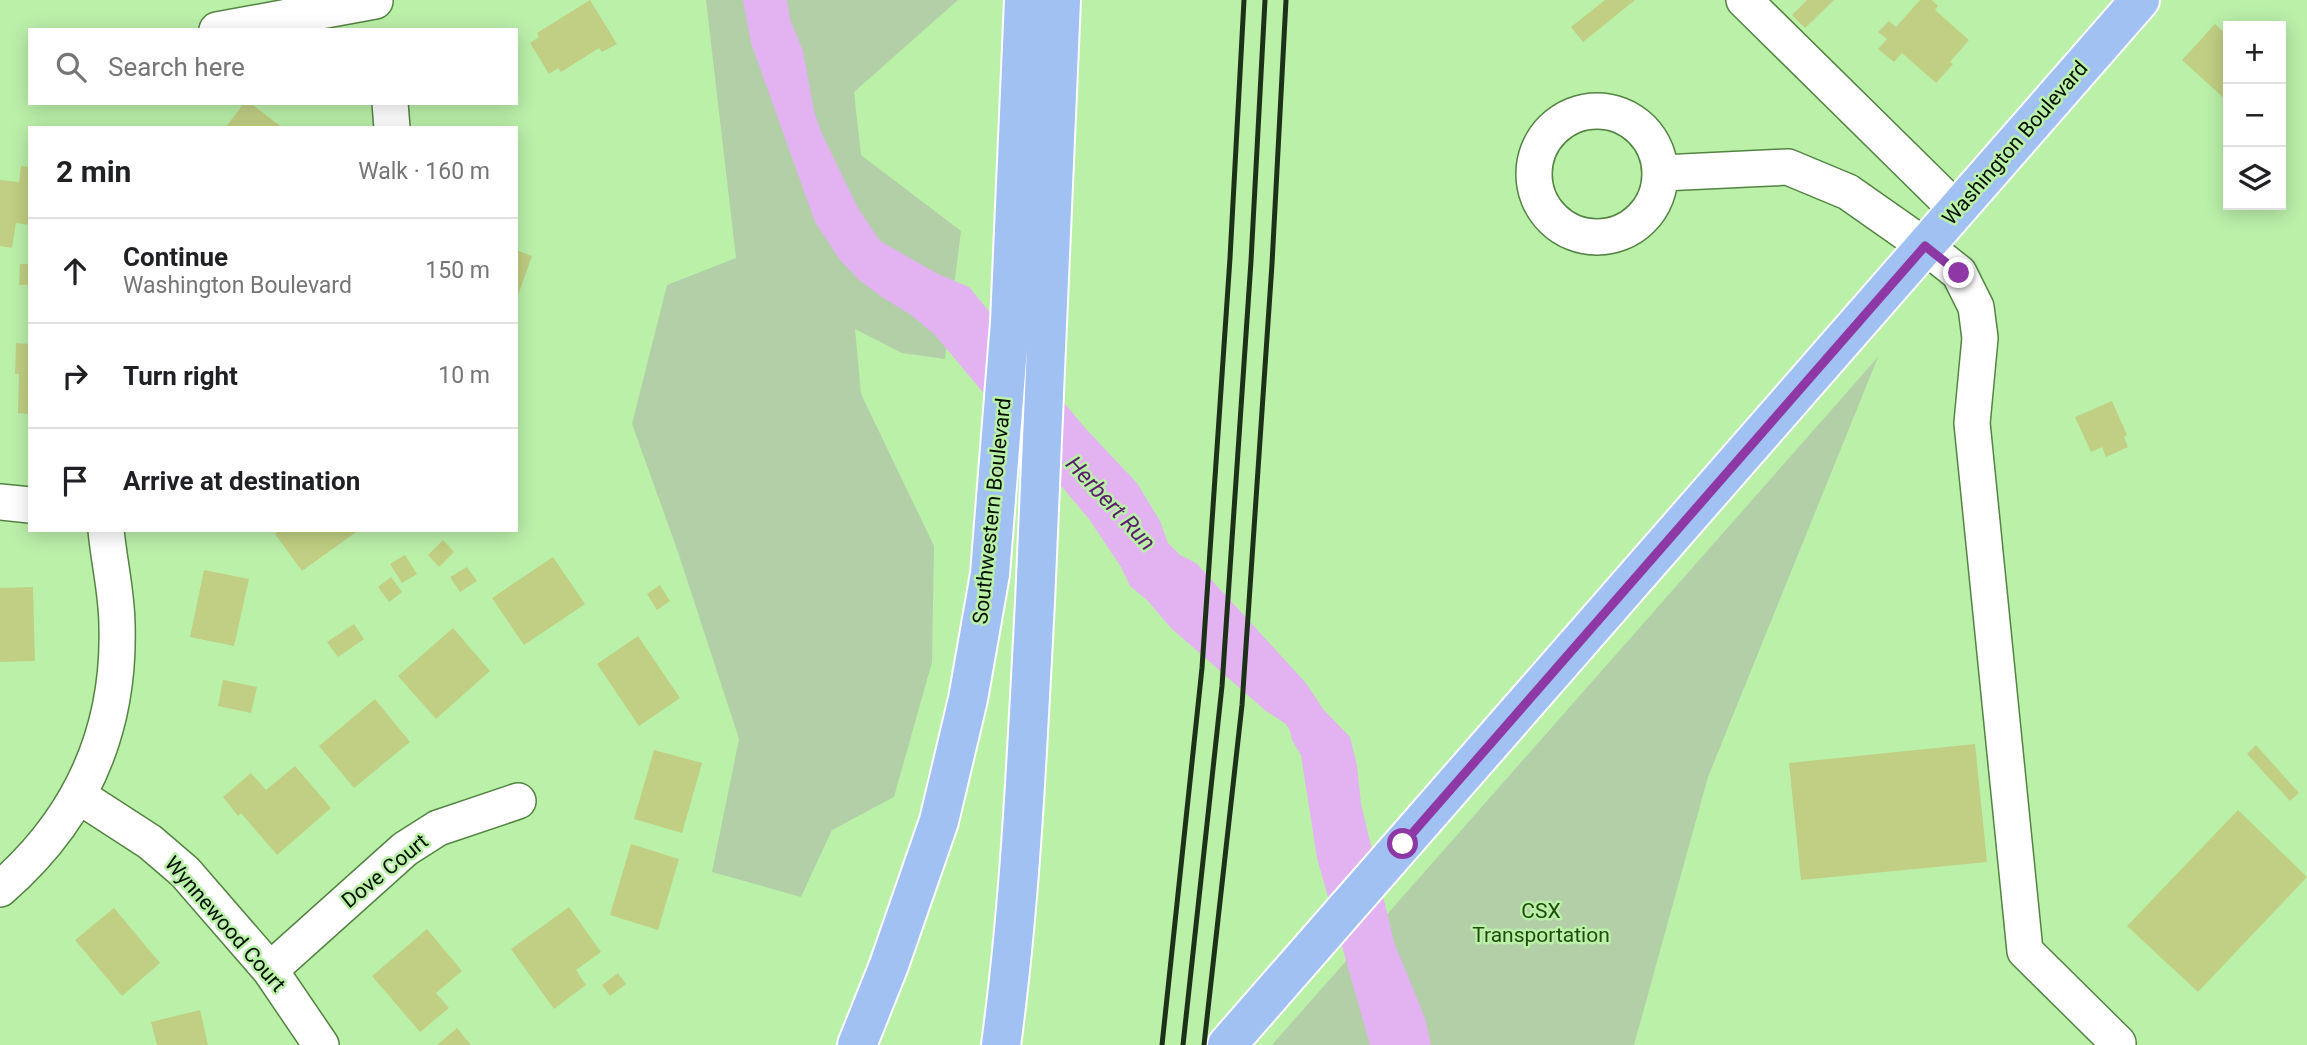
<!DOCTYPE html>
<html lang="en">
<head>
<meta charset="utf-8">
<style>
	:root { --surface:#fff; --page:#f6f6f6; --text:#202124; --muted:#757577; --line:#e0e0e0 }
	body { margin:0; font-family:Roboto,sans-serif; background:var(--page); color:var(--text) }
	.controls { position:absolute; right:21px; top:21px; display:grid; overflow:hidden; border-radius:0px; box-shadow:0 4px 18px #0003 }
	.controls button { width:63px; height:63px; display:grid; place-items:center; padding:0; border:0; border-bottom:2px solid var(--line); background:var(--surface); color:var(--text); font:35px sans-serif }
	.stop { position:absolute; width:21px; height:21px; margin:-16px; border:5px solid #8d38a5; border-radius:50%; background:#fff }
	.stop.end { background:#8d38a5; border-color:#fff; box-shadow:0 2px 7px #0008 }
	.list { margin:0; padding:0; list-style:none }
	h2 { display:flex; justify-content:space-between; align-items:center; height:91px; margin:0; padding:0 28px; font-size:30px }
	h2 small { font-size:23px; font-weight:400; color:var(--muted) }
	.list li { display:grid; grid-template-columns:46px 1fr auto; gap:21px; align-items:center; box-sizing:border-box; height:105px; padding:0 28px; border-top:2px solid var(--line) }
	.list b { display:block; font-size:26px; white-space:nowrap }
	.list p { margin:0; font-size:23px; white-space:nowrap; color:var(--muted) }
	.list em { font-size:23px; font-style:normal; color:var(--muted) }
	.icon { flex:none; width:38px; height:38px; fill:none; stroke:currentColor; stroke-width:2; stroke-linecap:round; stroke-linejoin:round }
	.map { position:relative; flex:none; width:2307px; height:1045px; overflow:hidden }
	.search { position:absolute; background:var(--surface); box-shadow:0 4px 18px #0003; left:28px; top:28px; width:490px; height:77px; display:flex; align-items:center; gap:18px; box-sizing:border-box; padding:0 24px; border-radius:0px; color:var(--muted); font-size:26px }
	.panel { position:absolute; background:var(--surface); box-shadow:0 4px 18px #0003; left:28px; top:126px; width:490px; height:406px; border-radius:0px }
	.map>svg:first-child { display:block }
	.green { fill:#b2cfa8 }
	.water { fill:#e2b2f1 }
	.building { fill:#c0cf83 }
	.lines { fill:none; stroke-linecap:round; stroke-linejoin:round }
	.minor-casing { stroke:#538442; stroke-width:38 }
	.major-casing { stroke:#fff; stroke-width:42 }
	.minor { stroke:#fff; stroke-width:35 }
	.major { stroke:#a0c1f2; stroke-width:38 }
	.rail { stroke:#1c3118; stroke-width:5 }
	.route { stroke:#8d38a5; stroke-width:9 }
	.labels { text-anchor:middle; stroke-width:5; stroke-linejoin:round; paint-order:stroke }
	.street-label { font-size:21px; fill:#021100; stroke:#bbf0a9 }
	.park-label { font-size:21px; fill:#1f4c0a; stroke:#bbf0a9 }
	.water-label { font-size:23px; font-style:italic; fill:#5a206a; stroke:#bbf0a9 }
</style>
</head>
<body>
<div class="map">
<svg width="2307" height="1045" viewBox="0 0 2307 1045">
	<rect width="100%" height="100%" fill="#bbf0a9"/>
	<path class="green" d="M706,0H958L854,92L861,155L961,231L945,359L902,353L855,329L861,394L934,546L932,662L894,797L832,830L801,897L712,872L739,739L678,552L632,424L667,285L736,258Z
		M1878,357L1708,777L1634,1045H1272Z"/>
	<path class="water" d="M743,0H787L790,19L803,51L814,111L822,134L858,208L880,241L938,274L969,287L1085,428L1137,483L1160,521L1168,543L1180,555L1196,563L1305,682L1323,709L1350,737L1357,765L1361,804L1394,942L1425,1018L1431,1045H1370L1317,858L1301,755L1292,740L1290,731L1286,724L1266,711L1171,628L1147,600L1130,586L1121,567L1089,519L935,335L911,315L882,297L859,280L840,260L815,222L751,43Z"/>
	<path class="building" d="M590,0L617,44L602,52L599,48L561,72L558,68L549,74L530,43L539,37L537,33Z
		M1605,0H1635L1583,42L1571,27Z
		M1807,0H1834L1805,28L1792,15Z
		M1920,0H1932L1938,6L1935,10L1969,40L1950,62L1953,64L1936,83L1902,53L1894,62L1878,49L1887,39L1878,32L1889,21L1896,27Z
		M2215,24L2228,36V102L2182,60Z
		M244,103H250L283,128H225Z
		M21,166L30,167V225L16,223L12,248L0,246V180L19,182Z
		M516,250L532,256L517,298H516Z
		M20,264H30V285H19Z
		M16,343L30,344V414L18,413L19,374H15Z
		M2112,401L2127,435L2124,437L2128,447L2106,457L2102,447L2091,452L2075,417Z
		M280,530H359L302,571L275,534Z
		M443,540L454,552L439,567L428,555Z
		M405,555L417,574L402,583L390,564Z
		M553,557L585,604L524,645L492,598Z
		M467,567L477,581L460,592L450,577Z
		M204,570L249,579L234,646L190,637Z
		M391,577L402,592L389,602L378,587Z
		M660,585L670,601L657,610L647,594Z
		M33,587L35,661L0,662V588Z
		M354,624L364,639L338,657L327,642Z
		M453,628L490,671L436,719L398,676Z
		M638,636L680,698L639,726L597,664Z
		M223,680L257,687L251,713L218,706Z
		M375,699L410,742L354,788L319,746Z
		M1975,744L1987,862L1801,880L1789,763Z
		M2256,745L2299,793L2290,801L2247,754Z
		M654,750L702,763L682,833L634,819Z
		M295,766L331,808L277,855L241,813L238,816L223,797L251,773L266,790Z
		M2238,810L2307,877L2198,992L2127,926Z
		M631,844L679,859L658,930L610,915Z
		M569,907L601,952L576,970L586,985L554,1009L511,949Z
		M114,908L160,963L122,996L75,940Z
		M427,929L462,971L436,993L449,1008L420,1032L372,976Z
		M618,973L626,984L610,996L602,985Z
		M200,1010L208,1045H157L151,1022Z
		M457,1028L471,1045H437Z"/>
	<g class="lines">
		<g class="minor-casing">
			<path id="minor" d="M1744,0L1957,210
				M217,30L375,1
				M390,103L392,128
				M1534 174a63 63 0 1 1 126 0a63 63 0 1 1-126 0Z
				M1662,173L1788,167L1848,192L1925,246L1959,273L1976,307L1980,338L1972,423L2025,951L2118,1043
				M0,502L30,505
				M79,796L150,842L185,872L270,970L321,1045
				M0,889C81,819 120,732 117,626C117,594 109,562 106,530
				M270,970L405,849L438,828L518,801"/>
		</g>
		<g class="major-casing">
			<path id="major" d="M857,1045L889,965L939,821L968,699L990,574L1010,322L1024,0
				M1001,1045C1021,898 1027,750 1035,602C1045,402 1053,201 1061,0
				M1227,1045L2140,0"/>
		</g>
		<use href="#minor" class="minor"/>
		<use href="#major" class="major"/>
		<path class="rail" d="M1162,1045L1202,668L1230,258L1244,0
			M1183,1045L1222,686L1251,261L1265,0
			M1204,1045L1242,705L1272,264L1286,0"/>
	</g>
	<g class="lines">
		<path class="route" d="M1403,844L1925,246L1959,273"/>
	</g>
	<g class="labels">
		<g class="street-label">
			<text transform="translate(2015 143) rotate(-49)" y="7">Washington Boulevard</text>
			<text transform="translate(992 511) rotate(-84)" y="7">Southwestern Boulevard</text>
			<text transform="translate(385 871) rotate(-39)" y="7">Dove Court</text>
			<text transform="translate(225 924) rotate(49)" y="7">Wynnewood Court</text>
		</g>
		<g class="park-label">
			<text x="1541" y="918">CSX<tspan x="1541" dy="24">Transportation</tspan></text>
		</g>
		<g class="water-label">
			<text transform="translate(1111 503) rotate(47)" y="8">Herbert Run</text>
		</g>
	</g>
</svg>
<div class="controls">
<button>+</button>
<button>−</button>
<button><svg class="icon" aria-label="layers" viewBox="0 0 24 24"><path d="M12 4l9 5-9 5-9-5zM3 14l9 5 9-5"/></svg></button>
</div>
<div class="stop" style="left:1403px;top:844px"></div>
<div class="stop end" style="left:1959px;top:273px"></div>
<div class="search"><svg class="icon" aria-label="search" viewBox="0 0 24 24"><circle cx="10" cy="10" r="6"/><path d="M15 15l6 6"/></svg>Search here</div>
<section class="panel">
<h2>2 min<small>Walk · 160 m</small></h2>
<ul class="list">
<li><svg class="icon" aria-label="ahead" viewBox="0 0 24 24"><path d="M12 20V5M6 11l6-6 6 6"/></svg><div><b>Continue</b><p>Washington Boulevard</p></div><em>150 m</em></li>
<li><svg class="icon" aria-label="right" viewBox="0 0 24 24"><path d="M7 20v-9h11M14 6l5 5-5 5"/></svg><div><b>Turn right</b></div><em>10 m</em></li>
<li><svg class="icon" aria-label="arrive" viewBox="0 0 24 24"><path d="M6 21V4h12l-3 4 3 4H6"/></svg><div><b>Arrive at destination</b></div></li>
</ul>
</section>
</div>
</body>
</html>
